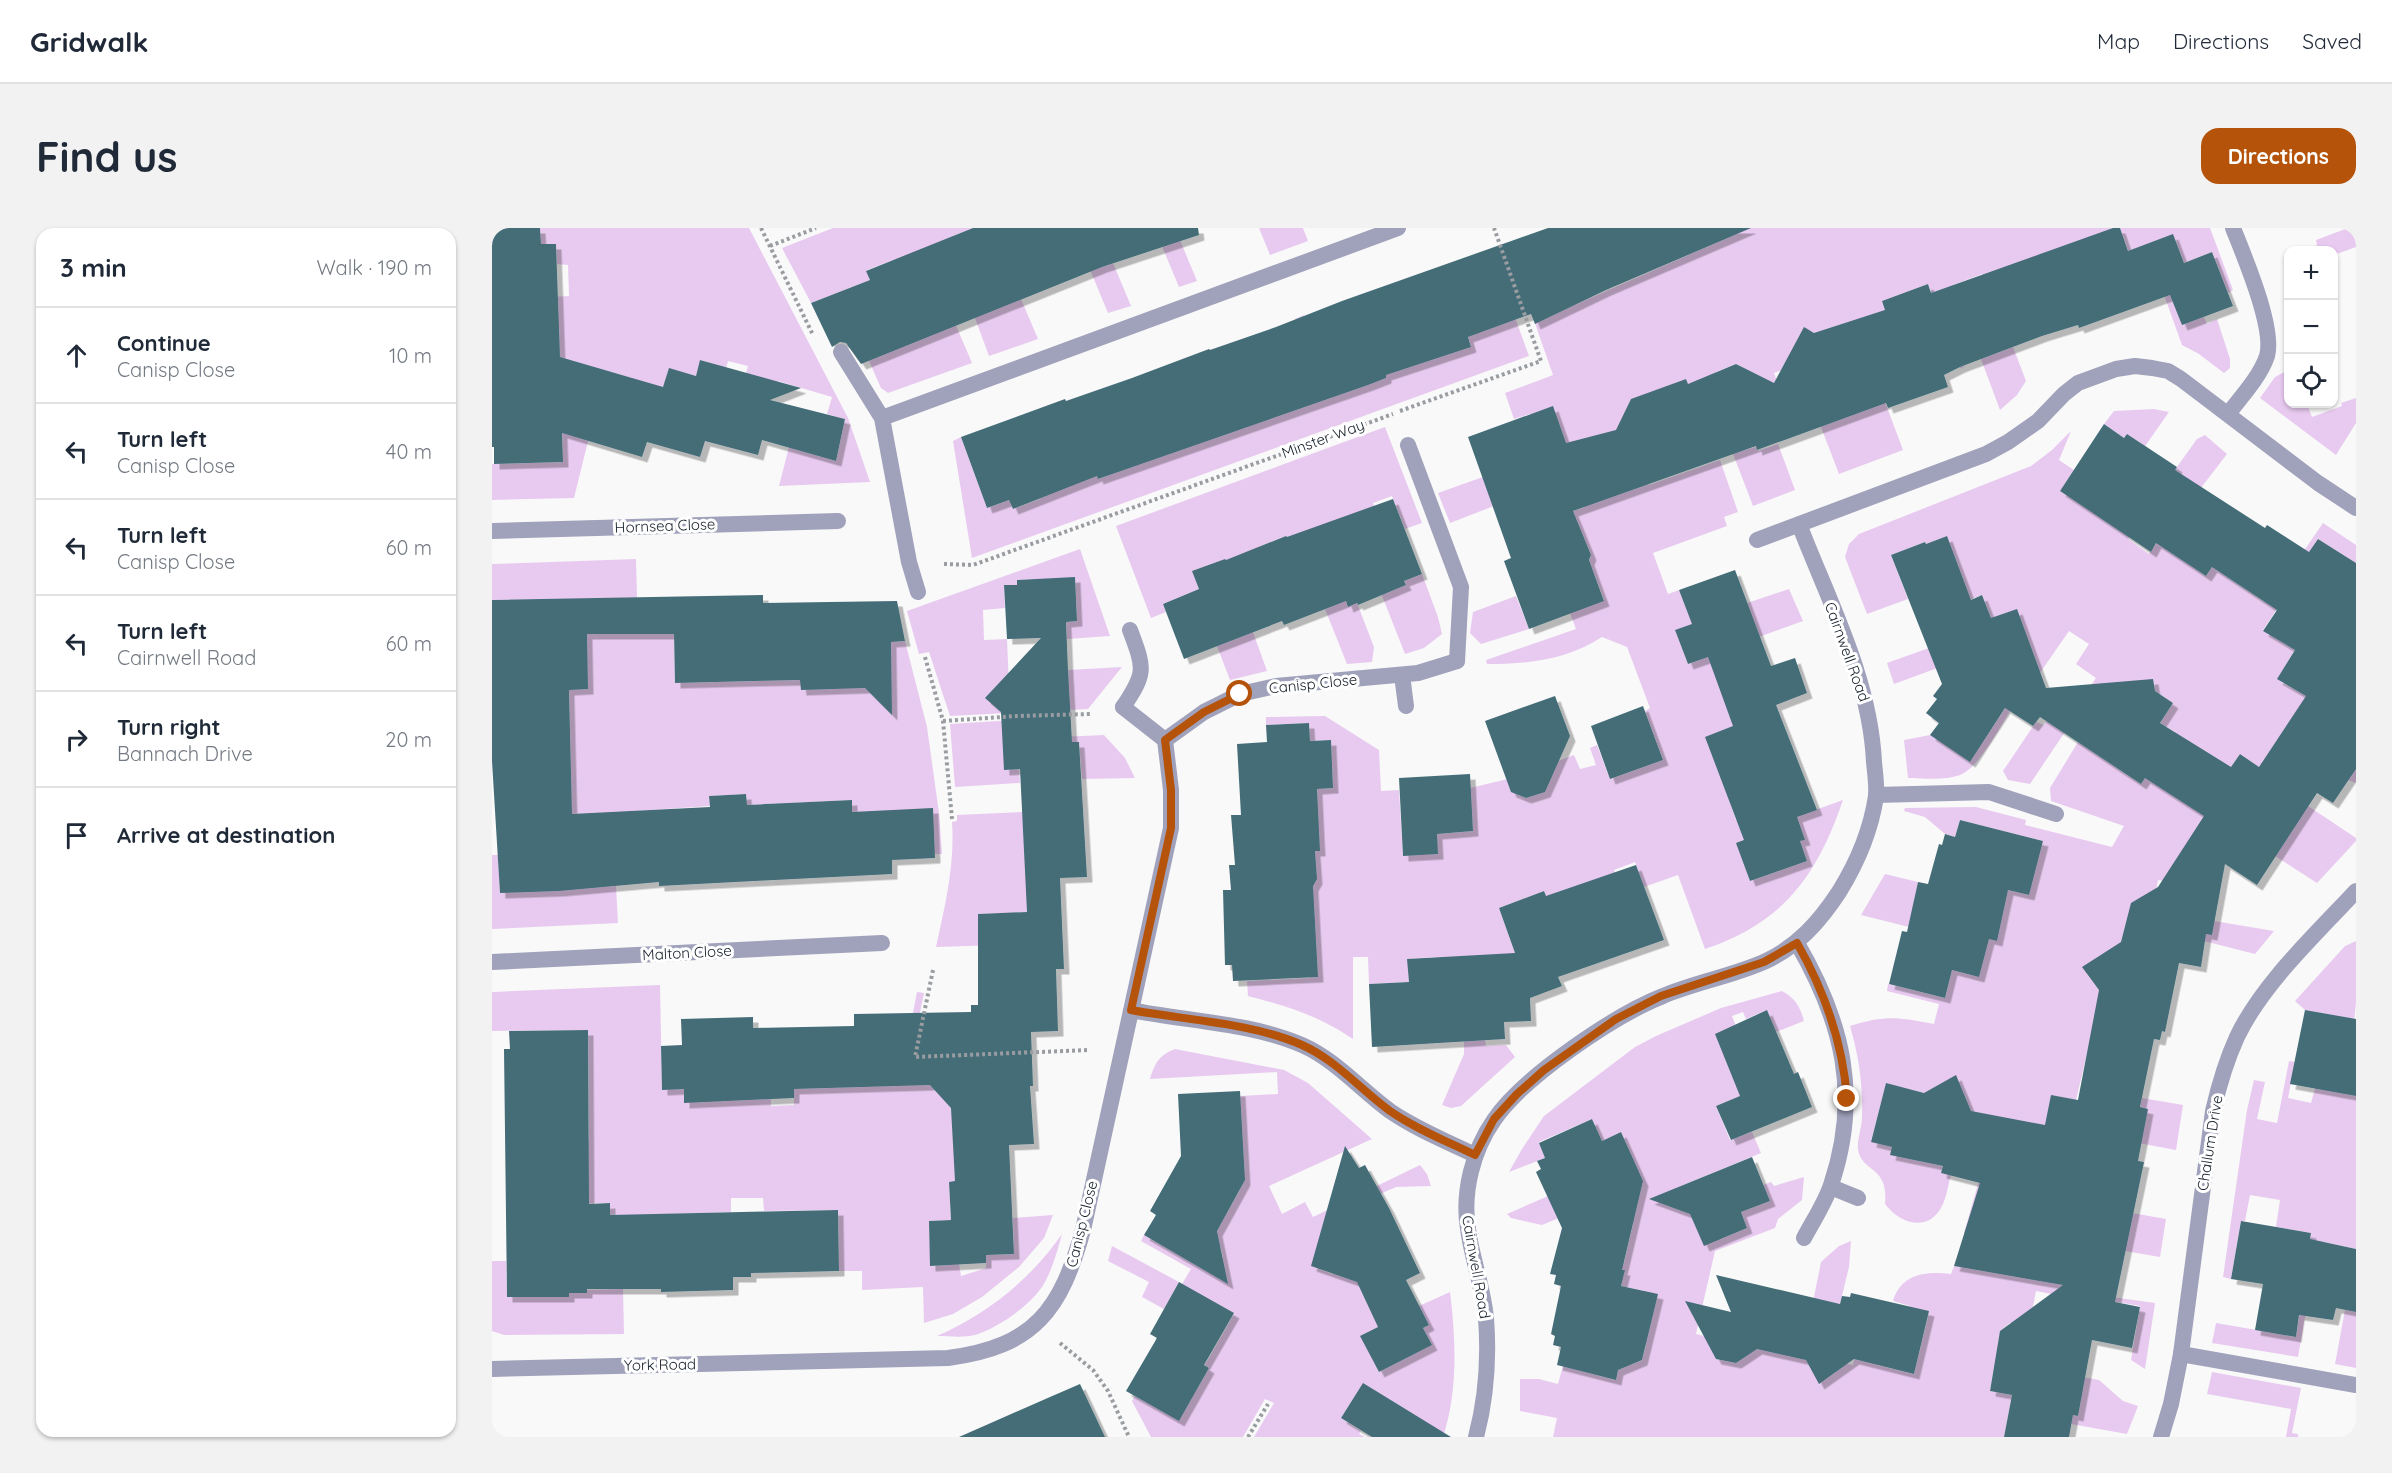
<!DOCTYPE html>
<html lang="en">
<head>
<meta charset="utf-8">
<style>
	:root { --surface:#fff; --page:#f2f2f3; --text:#1f2937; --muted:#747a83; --line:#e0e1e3; --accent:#b45309 }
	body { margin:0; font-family:Quicksand,sans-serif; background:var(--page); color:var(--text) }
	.controls { position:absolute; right:18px; top:18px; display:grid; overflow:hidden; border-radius:12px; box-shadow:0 2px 4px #0004 }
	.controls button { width:54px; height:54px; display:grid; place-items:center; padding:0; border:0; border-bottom:2px solid var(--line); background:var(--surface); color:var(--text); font:30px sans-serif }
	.stop { position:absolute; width:18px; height:18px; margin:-14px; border:4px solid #b45309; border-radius:50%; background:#fff }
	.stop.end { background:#b45309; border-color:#fff; box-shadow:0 2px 6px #0008 }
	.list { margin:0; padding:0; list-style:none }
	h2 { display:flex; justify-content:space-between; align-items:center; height:78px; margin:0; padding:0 24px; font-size:26px }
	h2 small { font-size:20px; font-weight:400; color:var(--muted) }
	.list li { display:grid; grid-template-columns:39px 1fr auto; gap:18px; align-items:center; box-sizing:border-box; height:96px; padding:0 24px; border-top:2px solid var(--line) }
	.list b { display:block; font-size:22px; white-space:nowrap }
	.list p { margin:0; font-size:20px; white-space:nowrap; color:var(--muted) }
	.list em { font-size:20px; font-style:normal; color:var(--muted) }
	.icon { flex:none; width:33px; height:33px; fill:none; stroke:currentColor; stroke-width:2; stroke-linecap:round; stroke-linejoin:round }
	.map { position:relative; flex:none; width:1864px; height:1209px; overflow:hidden; border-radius:18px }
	header { display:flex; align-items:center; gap:36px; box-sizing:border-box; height:84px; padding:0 30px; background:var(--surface); border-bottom:2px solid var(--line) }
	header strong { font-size:28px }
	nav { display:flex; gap:33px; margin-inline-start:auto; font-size:21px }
	.intro { display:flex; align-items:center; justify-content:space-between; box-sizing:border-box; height:144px; padding:0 36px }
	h1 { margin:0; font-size:42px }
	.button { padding:15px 27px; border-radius:18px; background:var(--accent); color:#fff; font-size:21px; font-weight:700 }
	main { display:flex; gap:36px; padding:0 36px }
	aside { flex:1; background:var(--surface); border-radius:18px; box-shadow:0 2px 4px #0004 }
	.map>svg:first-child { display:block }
	.green { fill:#e8caf0; fill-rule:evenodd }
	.building { fill:#446d78; filter:url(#shadow) }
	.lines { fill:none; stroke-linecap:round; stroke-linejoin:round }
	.path { stroke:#999da1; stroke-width:4; stroke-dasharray:3 3; stroke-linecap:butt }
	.service { stroke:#a0a1bb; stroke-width:16 }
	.minor { stroke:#a0a1bb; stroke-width:16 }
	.route { stroke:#b45309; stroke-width:8 }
	.labels { text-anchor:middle; stroke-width:6; stroke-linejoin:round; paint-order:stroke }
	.street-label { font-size:15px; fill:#151f29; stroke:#fff }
</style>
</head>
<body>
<header>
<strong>Gridwalk</strong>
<nav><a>Map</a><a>Directions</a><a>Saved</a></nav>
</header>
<div class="intro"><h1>Find us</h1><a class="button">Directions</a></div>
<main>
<aside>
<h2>3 min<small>Walk · 190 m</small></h2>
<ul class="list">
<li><svg class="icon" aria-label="ahead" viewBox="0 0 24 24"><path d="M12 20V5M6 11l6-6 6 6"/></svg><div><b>Continue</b><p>Canisp Close</p></div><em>10 m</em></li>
<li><svg class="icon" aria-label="left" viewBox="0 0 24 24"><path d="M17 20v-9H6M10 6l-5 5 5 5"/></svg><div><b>Turn left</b><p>Canisp Close</p></div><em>40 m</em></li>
<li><svg class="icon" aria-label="left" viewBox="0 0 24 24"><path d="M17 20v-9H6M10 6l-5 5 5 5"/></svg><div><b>Turn left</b><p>Canisp Close</p></div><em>60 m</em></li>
<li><svg class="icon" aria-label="left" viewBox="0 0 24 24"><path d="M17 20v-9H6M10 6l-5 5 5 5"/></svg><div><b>Turn left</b><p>Cairnwell Road</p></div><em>60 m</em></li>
<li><svg class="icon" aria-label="right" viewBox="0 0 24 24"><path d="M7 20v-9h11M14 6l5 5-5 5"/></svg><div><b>Turn right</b><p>Bannach Drive</p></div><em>20 m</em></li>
<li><svg class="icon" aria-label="arrive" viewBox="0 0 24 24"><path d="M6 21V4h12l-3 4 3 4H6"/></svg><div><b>Arrive at destination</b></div></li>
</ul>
</aside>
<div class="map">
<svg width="1864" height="1209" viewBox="0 0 1864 1209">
	<defs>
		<filter id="shadow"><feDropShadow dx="5.5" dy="5.5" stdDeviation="0" flood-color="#0004"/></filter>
	</defs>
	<rect width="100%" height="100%" fill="#f9f9f9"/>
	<path class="green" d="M48,0H257L356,190L378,254L287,258L297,219L344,233L353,191L335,186L340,169L286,153L282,170L250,160L256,138L236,133L234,140L209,132L204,148L177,141L167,173L136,163L140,150L119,144L99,201L82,270L0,272V236L71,234L68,125L60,124L59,69L77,68L76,37L65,36L64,16H49Z
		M341,0H481L463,7L466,16L463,95L480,135L396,165L389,160L362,99L401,32L375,42L378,52L319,75L290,20Z
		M683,0L705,53L687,59L669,16Z
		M767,0H811L816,13L778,27Z
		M1247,0H1621L1498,65L1490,46L1461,57L1471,85L1454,92L1472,139L1468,140L1436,56L1390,73L1423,160L1362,97L1354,95L1344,98L1341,106L1393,174L1411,222L1347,246L1329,199L1325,107L1319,103L1307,108L1312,134L1282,145L1296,183L1257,155L1250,139L1244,136L1224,144C1216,161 1239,207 1246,224L1264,219L1266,223L1286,216L1303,262L1261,278L1225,184L1202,174L1194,151L1138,173C1127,198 1148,234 1157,257L1228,232L1246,284L1232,289L1235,298L1161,325L1176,366L1187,362L1201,397L1184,404L1196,436L1239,420L1284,477L1286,482L1254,566L1237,572L1244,592L1301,590L1351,572C1325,648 1291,695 1213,721L1186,647L1152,659L1143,634L1122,642L1131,665L1072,721L1052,663L1007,680L1032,750L993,812L994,818L1014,817L1023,829L969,878L959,880L950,877L972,826V809L945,752L944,729L916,731L917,754L877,756L876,729H861V811C825,787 798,779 756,768L755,753L818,750L817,724L779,564L841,560L839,512L818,513L817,495L774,497V489L833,488L887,522L889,563L907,562L911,628L945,606L981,603L978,560L1020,550L1026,567L1034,570L1053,563L1056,557L1050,539L1082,527L1088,541L1104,537L1098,520L1105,517L1118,551L1171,532L1153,483L1158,480L1135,419L1110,409C1075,432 1036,436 995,436L994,432L1084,401L1078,385L1112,372L1100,340L1095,338L1099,328L1092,311L1046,296L1093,279L1074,225L1007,276L958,295L946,265L1002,245L1040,191L1038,186L1022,191L1013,165L1061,147L1032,64L1053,90L1249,4ZM1313,612L1308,613L1315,633L1258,653L1245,615Z
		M1628,0H1718L1741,62L1736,65L1720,24L1692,35L1684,13L1674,9L1715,96L1725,91L1738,131V140L1732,145L1707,126L1690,117L1667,53L1642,38Z
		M1856,0H1864V19L1842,27V22H1822L1821,19L1825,17L1824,12Z
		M610,26L615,38L621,35L639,78L616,85L594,32Z
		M1009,51L1037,128L480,330L461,213L469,209L495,280L517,272L521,281L548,271L545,262L603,242L607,251L743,192L717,121L829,162L803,91L812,87L838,159L880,155L894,150L891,140L979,118L976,109Z
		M520,62L525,73L529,71L546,111L497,128L483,90Z
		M1521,119L1534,153L1525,167L1508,182L1489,131Z
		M1796,142V176H1815L1820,189L1850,178L1849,175L1864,170V195L1844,227L1768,170L1783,149Z
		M1662,181L1677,184L1639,238L1650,291L1636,311L1657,326L1703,258L1682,243L1705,211L1713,207L1735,226L1702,269L1675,322L1714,348L1746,300L1725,342L1771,373L1803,327L1807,330L1831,295L1864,317V335L1826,311L1803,346L1806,349L1771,402L1803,422L1789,445L1790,455L1804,462H1813L1864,531V555L1851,550L1848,554L1785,512L1767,539L1748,526L1734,547L1816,578L1864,610V613L1825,655L1780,626L1724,596L1714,661L1666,652L1662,674L1722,693L1782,703L1763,726L1708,712L1706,717L1632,703L1626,731L1595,746L1602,755L1675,769L1649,836L1595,826L1584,872L1564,868L1559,871L1656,881L1648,879L1650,870L1691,877L1684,922L1523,892L1623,982L1674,991L1668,1029L1633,1023L1620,1069L1663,1075L1653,1141L1639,1132L1648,1078L1607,1071L1606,1075L1544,1063L1537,1099L1518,1095L1509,1102L1506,1114L1513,1124L1579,1147L1607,1152L1631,1173L1646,1178L1635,1206L1579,1196L1581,1187L1586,1188L1502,1139L1498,1163L1520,1167L1512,1209H1061L1065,1190L1028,1183V1151H1047L1066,1156L1071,1138L1123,1152L1129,1133L1141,1136L1150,1132L1154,1118L1147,1108L1152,1063L1129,1058L1132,1043L1088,1032L1090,1026L1132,1035L1141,996L1067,990L1050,997L1019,990L1015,986L1088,954L1138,925L1129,904L1110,913L1100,891L1047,914L1053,930L1017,944L1030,921L1052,888L1143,819L1164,808L1229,780L1290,763C1303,770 1308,778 1312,793L1284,804L1275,782L1254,791L1251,784L1240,788L1244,798L1302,846L1224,878L1238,912L1260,904L1269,925L1184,960L1179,970L1197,981L1229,1011L1255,1000L1249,984L1278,973L1271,957L1279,954L1282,958L1312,949L1310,972L1286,991L1283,1000L1223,1023L1204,1106L1224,1111V1131L1244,1135L1321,1074L1329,1034L1347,1018L1359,1013L1357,1039L1348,1076L1333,1073L1323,1148L1334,1151L1343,1145L1346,1134L1361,1137L1377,1069L1385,1137L1422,1146L1436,1089L1417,1085L1418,1078L1401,1073C1409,1046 1434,1043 1459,1046L1462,1038L1492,1043L1499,1010L1472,1005L1488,949L1495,891L1428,933L1451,938L1449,945L1459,947C1456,957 1455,967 1451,976C1438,1005 1409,997 1393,976C1397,937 1369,945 1366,921C1365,911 1370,899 1370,889C1371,857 1367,829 1358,798C1393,787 1406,789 1442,796L1447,776L1395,763L1396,756L1453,770L1460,742L1480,747L1489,742L1421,700L1369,687L1393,646L1426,654L1422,673L1493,656L1536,667L1551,613L1468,592L1463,609L1453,606L1433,589L1412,583L1413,580L1484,579L1534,592L1533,597L1620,619L1632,598L1559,573L1558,560L1586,514L1649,556L1683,504L1668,495L1681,475L1663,463L1662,456L1655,452L1587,483L1538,556L1516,552L1511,543L1544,494L1552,497L1556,491L1570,500L1604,450L1584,436L1597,416L1577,403L1523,481L1520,480C1509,497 1487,540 1468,547C1452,553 1433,550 1416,550L1412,512L1438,507L1478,533L1525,463L1459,435L1402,456L1395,435L1448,416L1499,390L1490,367L1438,387L1455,308L1434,316L1433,314L1399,327L1416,371L1375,386L1353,329L1357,316L1367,306L1539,238L1560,222L1579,203L1567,232L1582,242L1568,263L1601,285L1649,215L1635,206L1632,210L1612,196L1622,183ZM1394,856L1432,865L1400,919L1379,913Z
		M893,199L930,295L913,301L900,268L881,275L888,295L871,303L895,365L914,357L912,353L930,346L946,389L950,406L932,420L913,426L885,355L854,372L856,379L865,375L882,419L880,434L855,436L831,376L802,327L794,308L766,319L774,339L742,355L733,331L701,343L707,361L671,376L674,384L659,390L624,298Z
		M588,321L618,408L575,411L574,394L585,393L583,350L525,352V357H512L513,380L491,382L492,412L515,411L517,458L576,442L630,439L596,481L458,488L437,424L427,426L415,383Z
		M144,331L146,406H182L183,455L308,452L376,437L378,465L384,471L399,414L413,413L435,499L447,585L450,626H443L360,584L359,572L255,577L254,566L217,568L218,578L145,583L148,622L80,603L77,462L79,371L0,372V336Z
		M1297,361L1311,393L1267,409L1255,375Z
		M1024,368L1037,401L989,416L978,405L981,384Z
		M761,404L775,443L738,452L725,418Z
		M523,492L524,511L612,507L633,530L643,550L590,551L587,514L512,542L527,541L528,555L463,559L458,496Z
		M530,584L553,684L486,686L487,716L507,717L444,719C453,678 463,637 460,594L465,593V587Z
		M0,627H6L8,665L124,658L126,695L0,701Z
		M1864,713V775L1854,866L1864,868V1021L1832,1014L1814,1084L1806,1129L1720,1115L1724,1095L1804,1109L1810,1070L1808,1069L1819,1005L1784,999L1788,972L1758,967L1753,993H1749L1739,1051L1731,1049L1755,882L1762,852L1773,854L1765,891L1785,895L1797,833L1803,834L1796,870L1819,875L1826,850L1855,790L1813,782L1803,773L1853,718Z
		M168,757L170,861H192V874L278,836L279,878L302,877V861L392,858L391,830H412L425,764L432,765L418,833L463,884L484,952L457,954L459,992L437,993L439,1038L467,1036L469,1048L494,1040V1027L522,1026L521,990L561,987L552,1010L527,1039L490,1069L461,1086L432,1095L431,1059L370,1062V1043H347L346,982L272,983L271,970H239V984L150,987L94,1030L118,975L82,976V973L14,974V970L73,969L95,915H13V911H97L96,802L0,803V764Z
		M683,821L792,842L816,855L880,911L777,958L790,986L813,974L821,989L928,937L935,946L939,958L904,959L874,972L828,1041L840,1046L857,1038L888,1098L869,1108L887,1144L939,1117L931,1100L937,1097L927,1078L958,1064C964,1112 966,1163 951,1209C927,1185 898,1174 867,1162L849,1190L869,1203L867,1206L873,1209H762L782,1175L773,1171L751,1209H659L640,1173L643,1168L687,1192L717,1140L713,1137L742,1086L690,1056L699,1041L649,1013L652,1007L715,1043L722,1042L731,1029L729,1020L715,1013L736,983L748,962L714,944L752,936L748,868L786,866L785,844L658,851C663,835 667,827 683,821Z
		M570,1006C565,1024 560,1043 550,1059C536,1079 506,1100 483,1107C471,1110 457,1108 445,1108C495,1086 539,1051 570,1006Z
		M620,1018L687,1054L672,1081L650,1069L657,1054L616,1033Z
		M0,1033H14L15,1069H77V1065H95V1062L131,1061L132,1106L12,1107L0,1103Z
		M1853,1082L1864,1084V1140L1843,1136Z
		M1720,1144L1809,1160L1800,1205L1806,1206V1209H1794L1799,1181L1715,1166Z"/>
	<path class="building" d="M0,0H48L49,16H64L68,129L171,159L177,140L204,148L208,132L309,160L278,172L353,191L344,233L270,212L266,227L213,213L208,229L155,214L150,229L70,205L71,234L2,236V219H0Z
		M481,0H706L707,7L610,39L369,136L354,115L348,114L340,119L319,75L378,52L374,43Z
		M1056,0H1259L1114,62L1043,96L1039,86L976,109L979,119L894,147V150L876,157L606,251L605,248L521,281L517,272L495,280L469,209L573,171L574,173L640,150L717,121L718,122L784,99L850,73Z
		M1621,0H1628L1636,23L1681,6L1692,35L1720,24L1741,78L1690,97L1678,67L1587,100L1586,97L1550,108L1468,139L1452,147L1456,159L1396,180L1394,175L1265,222L1264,218L1081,283L1099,327L1097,332L1112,373L1037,401L1012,333L1019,330L976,209L1061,178L1074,215L1124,202L1139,171L1194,151L1196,156L1244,136L1282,155L1312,99L1322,105L1393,82L1390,73L1436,56L1439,65Z
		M1612,196L1632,210L1635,206L1685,239L1683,242L1773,300L1775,297L1817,324L1826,311L1864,335V541L1841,575L1825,565L1765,657L1733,636L1720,707L1714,706L1709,739L1687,735L1673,804L1670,803L1668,812L1662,811L1648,879L1656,881L1646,933L1652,934L1623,1074L1648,1079L1640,1120L1600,1112L1586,1188L1581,1187L1577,1209H1512L1520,1167L1498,1163L1508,1103L1571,1057L1462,1038L1488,955L1449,945L1451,938L1398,927L1400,919L1379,914L1394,855L1432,865L1464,847L1479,883L1553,897L1559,867L1586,872L1607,762L1590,739L1629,714L1639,675L1666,659L1712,588L1653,550L1649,556L1548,489L1541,498L1513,480L1478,534L1438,507L1447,495L1434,485L1445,471L1441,468L1450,456L1399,327L1433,314L1434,316L1455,308L1479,372L1490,367L1499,390L1525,381L1554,460L1661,451L1663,463L1681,475L1668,495L1739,539L1748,526L1767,539L1814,468L1785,451L1803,422L1771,403L1785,382L1720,339L1714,348L1664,315L1659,324L1568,263Z
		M901,271L930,346L912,353L914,357L866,377L865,375L856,379L854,373L792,397L790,393L692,431L671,376L707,361L700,343L733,331L734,332L794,308L795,309Z
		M1243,342L1279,438L1303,430L1315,465L1284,477L1325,582L1305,589L1313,612L1308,613L1315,633L1258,653L1244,615L1252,612L1213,509L1241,498L1216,429L1196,436L1183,402L1200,396L1187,362Z
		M583,349L585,393L574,394L576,442L580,514H587L595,649L568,650L572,741H564L566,803L539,804L541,858H538L542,916L517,917L522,1026L494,1027V1035L438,1038L437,993L459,992L457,954L463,953L459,880L438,857L302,861V870L192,875V861L170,862L169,818L190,817L189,791L261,789V800L362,798V786L479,784V777H486V686L535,684L528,541L512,542L509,484L493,470L549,410L515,411L512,357H525V352Z
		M271,367V375L405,373L413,413L399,414L400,487L373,460L309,462L308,452L183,455L182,406H95L96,461L77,462L80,586L218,579L217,568L254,566L255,577L360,572V584L441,580L443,630L400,632V646L167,658V654L67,663L8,665L0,533V372Z
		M1063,468L1078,508L1053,564L1034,570L1019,564L993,493Z
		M1151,478L1171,532L1118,551L1099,498Z
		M817,495L818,513L839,512L841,560L825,561L828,623H823L825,651L821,658L826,749L741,753L740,737H733L731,662H739L737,637H743L739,587H749L745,516L775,514L774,497Z
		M978,546L981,603L945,606L946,626L911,628L907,550Z
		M1468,592L1551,613L1537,667L1516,662L1505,713L1497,711L1487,749L1460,742L1453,770L1397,756L1410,703L1415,704L1426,654L1436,656L1447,616L1450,617L1453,606L1463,609Z
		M1144,637L1172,712L1066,749L1070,758L1038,770L1039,793L1012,794L1013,811L880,819L877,756L917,754L915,731L1023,725L1007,680L1052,663L1054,668Z
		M1275,782L1302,846L1306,844L1320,879L1239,912L1224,878L1248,868L1223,806Z
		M1813,782L1864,791V868L1798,856Z
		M96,802L97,976L118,975V987L346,982L347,1043L259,1045V1049H241V1062L169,1064V1061H95V1065H77V1069H15L12,821H18L17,803Z
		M748,863L753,952L725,1003L736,1056L652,1007L664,987L658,983L689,928L686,866Z
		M1100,891L1110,913L1129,904L1151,953L1130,1042H1133L1129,1058L1166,1066L1150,1132L1126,1142L1124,1152L1065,1137L1069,1119L1061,1117L1063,1108L1059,1106L1069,1058L1062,1056L1064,1047L1058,1046L1070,1000L1044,944L1049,941L1045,933L1053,930L1047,915Z
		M853,918L867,940L873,937L897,980L928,1045L914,1052L937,1097L931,1100L940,1117L887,1144L868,1108L886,1099L865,1054L819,1038Z
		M1260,929L1278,973L1249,984L1255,1000L1212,1018L1198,986L1157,971Z
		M1749,993L1819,1005L1818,1011L1864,1021V1084L1844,1080L1841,1092L1807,1087L1804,1109L1763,1102L1771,1056L1739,1051Z
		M1224,1047L1348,1076L1350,1068L1358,1069L1359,1065L1437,1083L1422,1146L1362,1131L1327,1156L1314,1132L1265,1121L1244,1135L1224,1131L1193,1073L1239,1084Z
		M687,1054L742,1085L712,1137L717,1140L687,1193L634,1163L665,1110L658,1106Z
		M871,1155L959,1209H880L849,1190Z
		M588,1156L613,1209H467L558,1169Z"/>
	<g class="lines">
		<path class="path" d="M269,0L321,107
			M278,18L324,0
			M908,183L1049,133L1002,0
			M452,336L481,337L901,186
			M433,429L451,493L460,591
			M451,493L525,488L599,486
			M441,742L423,829L597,822
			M568,1115L601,1142L616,1163L637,1209
			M756,1209L776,1176"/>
		<path class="service" d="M349,124L390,190L417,334L426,364
			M1736,186C1749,169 1768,149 1775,128C1783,100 1752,28 1741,0
			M390,190L906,0
			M916,217L969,359L965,433
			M631,479C655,444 652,440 638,402
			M1384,567L1497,564L1564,586
			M1689,1126L1864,1157"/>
		<path class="minor" d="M0,303L346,293
			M1265,312L1494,226L1516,214L1546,193L1572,166L1586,155L1624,141L1643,138L1660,140L1676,143L1689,151L1826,255L1864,280
			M910,447L914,478
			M673,512L712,484L748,466L784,458L926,445L965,433
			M1305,715C1351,794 1369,868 1339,957C1333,975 1321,993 1312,1010
			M0,734L390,715
			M639,782C693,793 760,795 810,817C844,832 868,861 898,883C924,901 954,913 983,927
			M1339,959L1366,970
			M0,1141L456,1130C543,1119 569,1081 591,1002L679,600V562L673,512L631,479
			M984,1209C994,1171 997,1129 994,1090C991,1059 980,1031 976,1001C970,964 981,922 1002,892C1031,849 1123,787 1171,768C1204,754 1241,748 1274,733C1306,718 1328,693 1347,664C1365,635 1379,602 1384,568C1385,558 1383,545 1382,534C1378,450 1337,374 1307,296
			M1669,1209L1679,1176L1689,1126L1721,883C1727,857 1734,833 1745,809C1770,756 1824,706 1864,663"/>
	</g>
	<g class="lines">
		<path class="route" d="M748,466L712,484L673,512L679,562V600L639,782C693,792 761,795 810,817C844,832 868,861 898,883C924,901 954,913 983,927L1002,891L1025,866L1052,842L1124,791L1169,768L1272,734L1305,715C1333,764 1351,815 1355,871"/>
	</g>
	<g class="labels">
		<g class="street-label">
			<text transform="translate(831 211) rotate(-20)" y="5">Minster Way</text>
			<text transform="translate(173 298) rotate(-2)" y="5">Hornsea Close</text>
			<text transform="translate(1355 424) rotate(70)" y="5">Cairnwell Road</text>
			<text transform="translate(821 456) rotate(-6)" y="5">Canisp Close</text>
			<text transform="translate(195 725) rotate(-3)" y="5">Malton Close</text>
			<text transform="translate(1718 915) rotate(-81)" y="5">Challum Drive</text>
			<text transform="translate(590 996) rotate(-76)" y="5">Canisp Close</text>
			<text transform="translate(984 1039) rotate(80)" y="5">Cairnwell Road</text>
			<text transform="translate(168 1137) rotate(-1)" y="5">York Road</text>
		</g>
	</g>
</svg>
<div class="controls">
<button>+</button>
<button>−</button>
<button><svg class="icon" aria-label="locate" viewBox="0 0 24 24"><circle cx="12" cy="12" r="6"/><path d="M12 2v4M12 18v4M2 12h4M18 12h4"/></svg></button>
</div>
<div class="stop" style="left:748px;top:466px"></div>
<div class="stop end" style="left:1355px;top:871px"></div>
</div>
</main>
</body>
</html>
